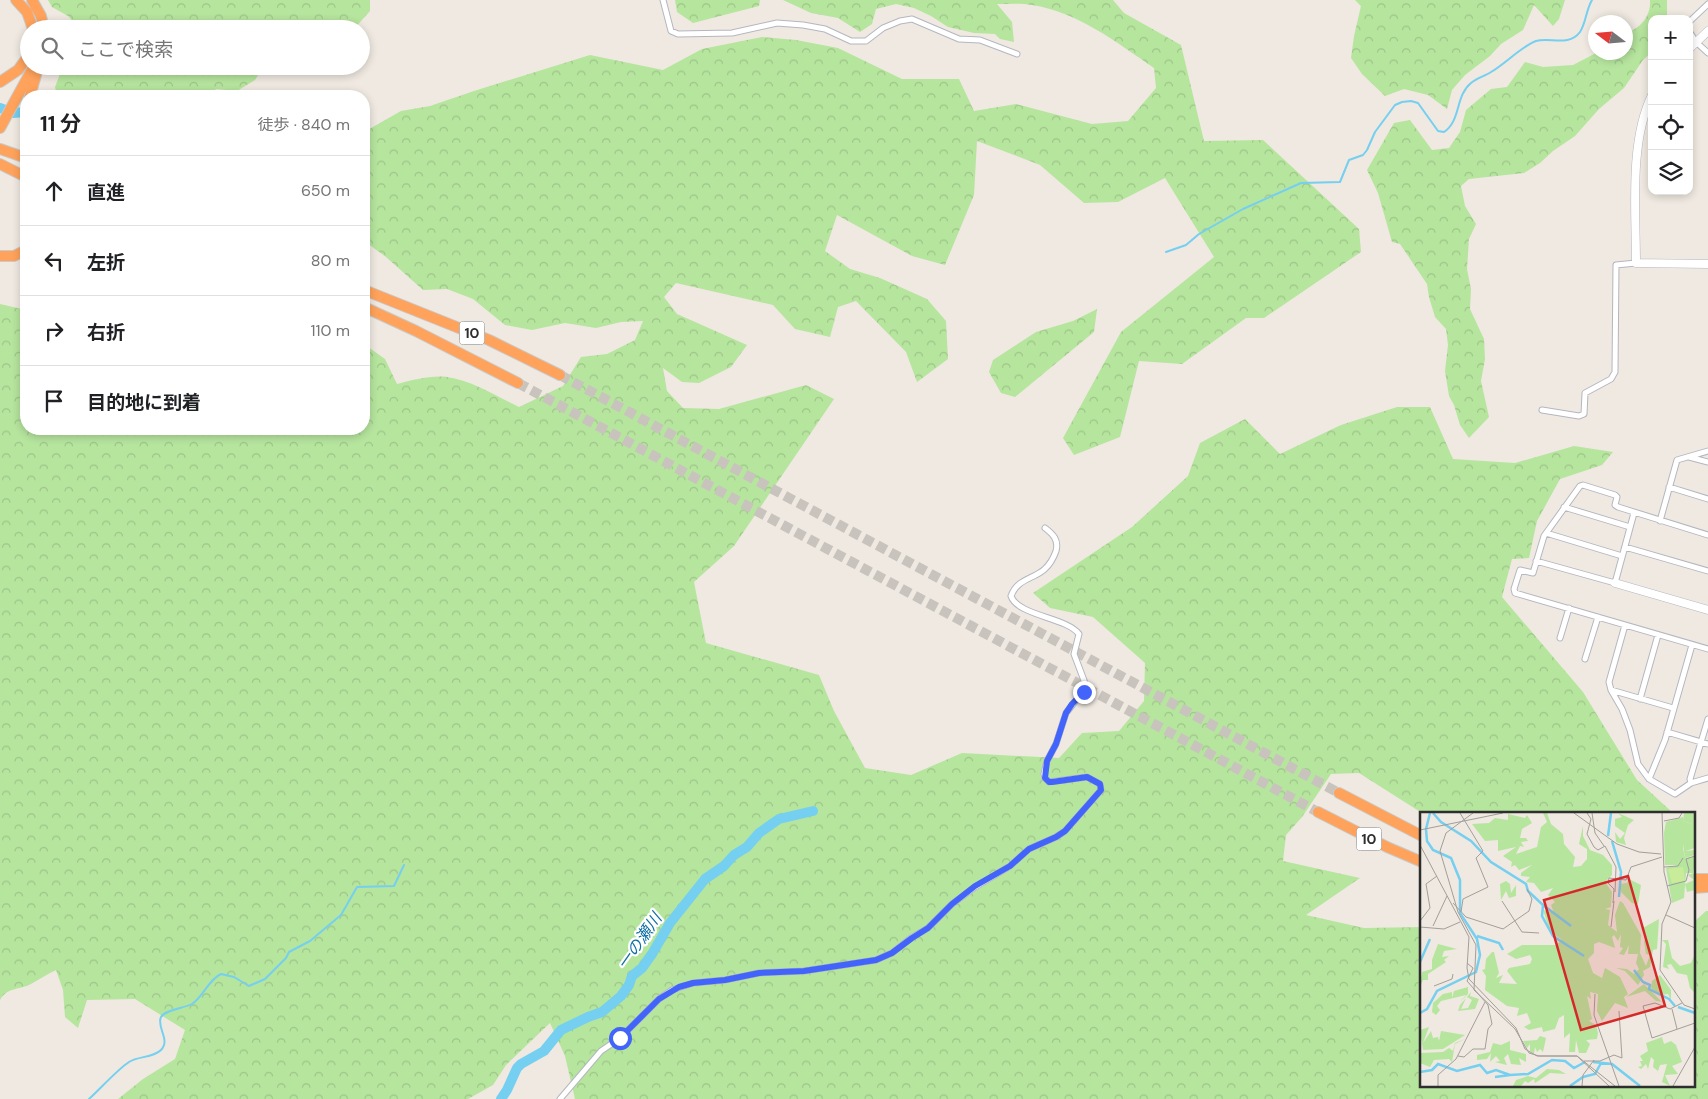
<!DOCTYPE html>
<html lang="ja">
<head>
<meta charset="utf-8">
<style>
	:root { --surface:#fff; --page:#f2f2f2; --text:#202124; --muted:#757577; --line:#e0e0e0 }
	body { margin:0; font-family:"DM Sans","Noto Sans JP",sans-serif; background:var(--page); color:var(--text) }
	.controls { position:absolute; right:15px; top:15px; display:grid; overflow:hidden; border-radius:10px; box-shadow:0 2px 8px #0003 }
	.controls button { width:45px; height:45px; display:grid; place-items:center; padding:0; border:0; border-bottom:1px solid var(--line); background:var(--surface); color:var(--text); font:25px sans-serif }
	.compass { position:absolute; left:1588px; top:15px; width:45px; height:45px; border-radius:50%; background:var(--surface); box-shadow:0 2px 8px #0003; rotate:286deg }
	.stop { position:absolute; width:15px; height:15px; margin:-11px; border:4px solid #4264fb; border-radius:50%; background:#fff }
	.stop.end { background:#4264fb; border-color:#fff; box-shadow:0 1px 5px #0008 }
	.list { margin:0; padding:0; list-style:none }
	h2 { display:flex; justify-content:space-between; align-items:center; height:65px; margin:0; padding:0 20px; font-size:21px }
	h2 small { font-size:16px; font-weight:400; color:var(--muted) }
	.list li { display:grid; grid-template-columns:32px 1fr auto; gap:15px; align-items:center; box-sizing:border-box; height:70px; padding:0 20px; border-top:1px solid var(--line) }
	.list b { display:block; font-size:19px; white-space:nowrap }
	.list em { font-size:16px; font-style:normal; color:var(--muted) }
	.icon { flex:none; width:28px; height:28px; fill:none; stroke:currentColor; stroke-width:2; stroke-linecap:round; stroke-linejoin:round }
	.map { position:relative; flex:none; width:1708px; height:1099px; overflow:hidden }
	.search { position:absolute; background:var(--surface); box-shadow:0 2px 8px #0003; left:20px; top:20px; width:350px; height:55px; display:flex; align-items:center; gap:12px; box-sizing:border-box; padding:0 18px; border-radius:28px; color:var(--muted); font-size:19px }
	.panel { position:absolute; background:var(--surface); box-shadow:0 2px 8px #0003; left:20px; top:90px; width:350px; height:345px; border-radius:20px }
	.map>svg:first-child { display:block }
	.forest { fill:url(#forest-crowns) }
	.lines { fill:none; stroke-linecap:round; stroke-linejoin:round }
	.stream { stroke:#75cff0; stroke-width:2 }
	.river { stroke:#75cff0; stroke-width:10 }
	.highway-tunnel { stroke:#c8c4bd; stroke-width:10; stroke-dasharray:10 5; stroke-linecap:butt }
	.street-casing { stroke:#b4b7c1; stroke-width:7 }
	.secondary-casing { stroke:#b4b7c1; stroke-width:9 }
	.highway-casing { stroke:#c9c9c9; stroke-width:12 }
	.street { stroke:#fff; stroke-width:5 }
	.secondary { stroke:#fff; stroke-width:8 }
	.highway { stroke:#ffa35c; stroke-width:10 }
	.route { stroke:#4264fb; stroke-width:6 }
	.labels { text-anchor:middle; stroke-width:4.5; stroke-linejoin:round; paint-order:stroke }
	.shield { fill:#fff; stroke:#6d6d6d; stroke-width:1 }
	.shield-label { font-size:14px; font-weight:bold; fill:#2e2e2e }
	.water-label { font-size:16px; font-style:italic; fill:#0d6fa3; stroke:#fff }
	.inset-river { fill:none; stroke:#75cff0; stroke-width:2.5 }
	.inset-road { fill:none; stroke:#a29e99; stroke-width:1 }
	.view { fill:#d62828; fill-opacity:0.15; stroke:#d62828; stroke-width:2.5 }
	.inset-edge { fill:none; stroke:#2e2e2e; stroke-width:2.5 }
</style>
</head>
<body>
<div class="map">
<svg width="1708" height="1099" viewBox="0 0 1708 1099">
	<defs>
		<pattern id="forest-crowns" width="20" height="18" patternUnits="userSpaceOnUse" patternTransform="scale(1.25)"><rect width="20" height="18" fill="#b6e59e"/><path d="M2 6a3 3 0 1 1 6 0M12 15a3 3 0 1 1 6 0" fill="none" stroke="#9dc588"/></pattern>
	</defs>
	<rect width="100%" height="100%" fill="#efe9e1"/>
	<path class="forest" d="M48,0H370V11L354,29H80L68,16L52,7Z
		M675,0H760L759,6L693,23L677,12Z
		M783,0H1113L1124,13L1181,45L1204,141L1263,140L1359,229L1361,252L1264,318H1246L1182,364L1139,361L1120,437L1074,455L1063,438L1121,332L1214,257L1165,178L1118,202L1084,203L1040,165L977,141L974,195L945,265L912,256L837,215L825,251L850,269L880,278L927,299L946,321L948,359L917,382L906,352L856,301L838,307L830,337L795,329L773,305L676,283L664,297L677,314L747,345L731,367L699,383L682,382L663,368L667,391L683,408L719,409L806,385L834,399L734,546L694,582L706,643L819,675L834,711L865,768L911,775L962,753L1059,758L1082,733L1119,731L1144,701L1145,663L1093,617L1050,608L1033,593L1132,527L1188,476L1200,443L1245,419L1280,454L1341,425L1397,407H1430L1453,459L1515,463L1574,446L1613,452L1602,465L1560,479L1537,521L1529,558L1512,559L1502,597L1583,692L1637,780L1673,813H1422L1359,773L1331,774L1302,817L1286,835L1283,861L1360,878L1306,915L1364,928L1422,927V1085H1694V922L1706,911H1708V1099H575L565,1056L550,1023L506,1065L493,1085L468,1099H118L143,1079L175,1059L185,1030L135,999L87,1000L78,1028L65,1017L63,990L56,970C47,974 40,979 31,984C20,990 7,987 0,1000V304L26,310V429H364V344L385,359L397,384C413,380 431,375 447,377C471,380 498,397 519,407L563,386L581,357L607,354L635,340L643,321L621,322L596,328L565,323L532,330L505,325L473,299L447,289L423,290L386,257L364,241V132L401,111L430,106L474,91L590,55L663,70L702,49L762,37L796,40L838,48L902,79H959L974,111L1016,104L1092,124L1128,121L1156,88L1154,68C1116,42 1078,12 1032,5C1021,3 1008,4 997,4L1012,22L1014,42L1000,39L995,34L974,33L948,27L931,16L914,8L896,4L876,9L872,24L860,32L838,18L811,13Z
		M1355,0H1565L1559,19L1553,26L1534,5L1523,30L1501,44L1490,56L1465,75L1452,90L1447,109L1428,95L1404,89L1385,96L1362,74L1351,58L1354,36L1361,6Z
		M1650,0H1667V19H1652V52L1643,60L1624,88L1599,109L1575,136L1553,151L1540,163L1524,173L1469,179L1461,186L1465,206L1476,224L1469,239L1467,269L1471,289L1470,309L1484,339L1485,359L1481,381L1489,417L1469,438L1460,425L1454,405L1449,396L1445,371L1448,345L1446,329L1435,317L1429,297L1427,284L1400,244L1392,242L1378,193L1367,170L1394,123L1410,120L1432,150L1449,148L1460,132L1466,110L1491,89L1507,87L1525,62L1543,67L1573,65L1596,53L1626,52V33C1641,28 1651,16 1650,0Z
		M63,66H264L255,80L237,91L216,89L209,96H57L55,87Z
		M1097,309L1094,332L1015,397L1001,393L989,372L993,360L1036,332L1073,321Z"/>
	<g class="lines">
		<path class="stream" d="M1166,252L1186,245L1199,234L1243,209L1301,183L1340,182L1349,160L1363,155L1367,150L1375,132L1395,105L1402,102L1411,101L1418,103L1438,131L1444,132C1461,121 1455,96 1471,83C1477,78 1485,76 1491,72C1505,64 1522,46 1536,41C1550,37 1569,47 1580,32C1586,23 1586,10 1592,0
			M89,1099C99,1090 118,1069 129,1062C138,1056 153,1058 161,1050C171,1040 156,1027 161,1017C164,1010 185,1008 192,1004C204,996 208,980 221,974L234,977L249,986L265,979L286,958L289,952L310,941L341,915L357,887L394,886L404,865"/>
		<path class="river" d="M0,108L13,113L26,112
			M501,1099L507,1090L517,1068L521,1064L544,1051L561,1030L588,1017L602,1012L621,996L629,985L632,976L642,968L652,954L670,923L705,879L724,866L734,855L747,847L759,833L779,819L813,811"/>
		<path class="highway-tunnel" d="M560,375L1339,793
			M518,383L1318,812"/>
		<g class="street-casing">
			<path id="street" d="M663,0L671,31L678,34L732,33L777,23L803,25L825,29L851,41H866L883,28L900,21L912,19L959,39L980,40L1017,54
				M1689,22L1708,4
				M1689,31L1696,42L1708,53
				M1542,410L1579,416L1584,414L1585,393L1611,379L1615,372L1616,265L1636,263
				M1689,457L1708,462
				M1669,487L1708,499
				M1564,507L1630,527
				M1660,521L1677,460L1708,451
				M1546,533L1622,556
				M1708,535L1618,507L1615,505L1617,497L1615,495L1583,485L1580,486L1544,536L1533,573L1520,570L1514,589L1515,593L1708,649
				M1625,547L1708,571
				M1536,561L1615,583L1634,513
				M1625,625L1609,682L1611,690L1673,708
				M1560,638L1569,608
				M1585,659L1598,617
				M1611,690L1622,709L1630,730L1638,764L1649,779L1675,794L1691,783L1708,778
				M1640,699L1658,635
				M1667,732L1708,744
				M1649,779L1665,740L1692,645
				M1691,783L1690,779L1708,719
				M560,1099L601,1051L620,1038L659,999L672,990L693,983L725,980L759,973L804,971L876,960L892,953L911,938L928,928L952,904L975,887L1010,866L1029,849L1056,837L1065,831L1101,790L1100,784L1087,777L1049,782L1045,778L1044,774L1047,761L1056,744L1066,713L1085,689V683L1074,654L1079,634C1066,617 1018,616 1011,596C1020,572 1045,583 1056,551C1059,540 1053,534 1045,528"/>
		</g>
		<g class="secondary-casing">
			<path id="secondary" d="M1689,49L1708,31
				M1652,95C1629,142 1636,212 1636,263L1708,264
				M1615,583L1708,610"/>
		</g>
		<g class="highway-casing">
			<path id="highway" d="M16,0L27,12L33,29
				M32,0L41,16L44,29
				M0,82L18,70L29,55
				M30,96L38,68
				M0,128L34,66
				M0,149L26,158
				M0,164L26,177
				M0,256H14L26,250
				M364,290L489,340L560,375
				M364,307L416,331L518,383
				M1339,793L1422,836
				M1318,812L1387,847L1422,862
				M1694,879H1708
				M1694,888L1708,887"/>
		</g>
		<use href="#street" class="street"/>
		<use href="#secondary" class="secondary"/>
		<use href="#highway" class="highway"/>
	</g>
	<g class="lines">
		<path class="route" d="M620,1038L659,999L679,987L693,983L725,980L759,973L804,971L876,960L892,953L912,938L928,928L952,904L975,886L1010,866L1029,849L1056,837L1065,831L1101,790L1100,784L1087,777L1052,782H1049L1045,778L1047,761L1056,744L1066,713L1072,704L1084,692"/>
	</g>
	<g class="labels">
		<g class="shield">
			<rect x="459.5" y="321.5" width="25" height="23" rx="4"/>
			<rect x="1356.5" y="827.5" width="25" height="23" rx="4"/>
		</g>
		<g class="shield-label">
			<text x="472" y="338">10</text>
			<text x="1369" y="844">10</text>
		</g>
		<g class="water-label">
			<text transform="translate(639 941) rotate(-55)" y="6">一の瀬川</text>
		</g>
	</g>
	<g transform="translate(1420 812)">
		<rect width="275" height="275" fill="#efe9e1"/>
		<path d="M123,1H127L131,12L143,22L144,32L155,45L153,55L161,54L167,47V37L159,32L163,14V24L170,38L183,43L192,53V63L185,70L192,80L191,95L185,97L190,98L188,113L197,120L195,103L200,89L203,91L221,123L220,141L226,154L230,143L226,142L224,130L226,122L221,117L239,107L237,137L233,138L230,155L223,159L224,163L218,173L205,159L196,156L207,157L214,162L219,157L216,151L218,142H208L209,133L204,143L199,142L203,136L200,135L201,122L198,129L194,123L192,125L195,136L179,130L174,132V141L168,147L173,161L182,166L185,156L200,165L208,182L204,185L208,196L195,191L182,209L177,199L178,182L170,180L171,187L167,184L172,207L169,209L176,213L178,221L177,227L166,228L170,232L166,241H159L156,228L155,240H149L150,221L144,226V203L139,206L135,217L123,220L122,215L109,218L104,215L111,211L107,201L97,204L99,196L87,194L65,178L66,164L62,158L65,157L66,147L72,140H74L79,161L76,166L83,163L79,171L97,172L87,159L89,156L110,152L112,147L110,143L96,147L87,142L102,133H136L142,128L130,119L123,98L134,101L131,93L135,90L128,83L133,76L121,80L114,71L106,70L110,65L101,64V61L112,53L99,58L95,53L91,55L92,50L83,44L96,35L78,39V28L65,29L52,12L69,11L75,6L88,8V2L105,6L107,3L112,11L102,17L100,26H106L108,29L101,30L104,35L100,34L96,42L117,35L121,15L127,10ZM198,1L214,8L208,13L204,26L206,33L196,30L195,20L200,27L205,21L195,14V7L202,5ZM264,1H275V36L265,39L275,38V43L265,46L262,25L272,12L263,9ZM275,51V78L267,80L265,72L274,68L268,63L274,61ZM209,67L221,73L218,92L212,91L201,80L200,72L207,71ZM86,69L90,72L91,81L96,73V84L89,86L86,79L81,88L80,72ZM242,128H248L252,146L260,154L271,151L275,142V181L270,176L267,163L257,161L251,152L247,153L249,157L243,155L246,132ZM18,132L37,137L24,139L22,145L29,144L24,148L26,150L8,162V168H3L0,175L2,160L12,157V148ZM240,163L251,178V188L248,182L240,183L231,176L232,169ZM224,172L241,189L246,190L236,189L225,179L206,185ZM48,175V182L40,190L46,183L21,189L17,194L20,198L16,203L12,200L13,191L23,182L32,180V186L34,179ZM51,180L50,184L59,187L55,197L38,199L40,193L46,186L41,197L48,196L52,188L47,185ZM9,215L3,231L11,219L13,226L18,225L19,229L21,219L45,223L23,237L3,238L0,218ZM120,224L126,226L123,240L120,237L117,240L115,235L114,242L110,239V232L107,236L103,229L117,228ZM242,225L244,232L251,229L256,233L262,250L252,254L258,262L245,263L250,274L242,270L247,252L240,253L238,259L233,255L234,248L231,245L228,257L226,252L221,257L218,255L222,254L220,249H223L220,244L228,239L226,231ZM45,227L35,232L32,250L29,247L14,248L10,255L0,251V241L23,240L29,236L33,239L35,231ZM90,229V238L106,242V250L99,246L101,253L91,252L88,242L84,246L87,253L75,250L80,249L76,244L70,250L71,241L67,247L57,248V243L70,240L73,231L81,233ZM127,257L139,258L146,262L130,261L115,271L114,267L108,271L105,269L101,274H93L96,268L108,264L116,266Z" fill="#b6e59e"/>
		<path d="M263,5V9L275,13L273,25L263,26V36L265,46L275,44V51L273,61H266L264,86L252,91L246,56L258,53H245L244,21L246,10Z" fill="#b6e59e"/>
		<path d="M263,55L265,69L252,71L248,57Z" fill="#c9ec9a"/>
		<path class="inset-river" d="M13,1L21,10L51,29L71,50L106,72L108,79L123,93L122,104L133,124L164,144M188,24L191,1M192,29L201,60L199,85M123,93L151,114M57,124L79,131L83,138M0,150L10,127M214,158L223,170L230,173L229,177L249,187L255,194M258,195L275,201M0,201L7,197L17,179L56,160L60,143L57,127L40,101V68L31,46L13,38L7,29L6,17L10,1M173,250L192,252L220,274M0,260L12,258L18,252L37,259L60,253L67,261L76,258L90,263L108,262L132,248L145,249L154,256L165,250M75,265L90,263M150,274L163,265L175,262L181,251"/>
		<path class="inset-road" d="M40,1L63,39L56,46L68,75L43,87L41,100M53,1L26,21L20,39L38,100L56,133L54,178L95,217L109,241L119,244H157L189,274M154,1L197,32L219,40L241,42M167,1L171,7L167,22L174,35L178,38L185,34M172,1L175,21L184,34M242,1L244,60L251,90L242,112L240,158L264,193L275,197M244,9L259,6L262,1M0,18L83,1M0,33L49,125L47,156L49,167L96,216L105,237L117,244H157L195,274M185,34L196,55L195,80M244,55L258,54L263,46M247,74L266,69L269,58L266,47L275,44M82,89L102,120L119,121M33,91L46,105L83,117L109,99L112,87L107,77M193,91L194,77L188,71L189,66L206,68L211,55L242,45M246,103L275,116M0,109L10,96L6,72L17,64M13,114L27,84M0,115L24,117L40,110M191,115L194,89M14,174L32,167L33,162M175,182L174,203L199,274M262,191L250,197L235,191L223,194L232,226L275,211M252,197L257,217M38,244L44,245L53,237H65L68,217L72,212L68,193L47,169L53,156L47,151M164,249H180L194,243L202,246L199,199M18,274V263L36,247L65,190M162,274L163,263L174,248M253,274L275,235"/>
		<path class="view" d="M208,64L245,194L161,218L124,88Z"/>
		<rect width="275" height="275" class="inset-edge"/>
	</g>
</svg>
<div class="controls">
<button>+</button>
<button>−</button>
<button><svg class="icon" aria-label="locate" viewBox="0 0 24 24"><circle cx="12" cy="12" r="6"/><path d="M12 2v4M12 18v4M2 12h4M18 12h4"/></svg></button>
<button><svg class="icon" aria-label="layers" viewBox="0 0 24 24"><path d="M12 4l9 5-9 5-9-5zM3 14l9 5 9-5"/></svg></button>
</div>
<svg class="compass" viewBox="-18 -18 36 36"><path d="M0-13l5 13h-10z" fill="#e53935"/><path d="M0 13l5-13h-10z" fill="#757577"/></svg>
<div class="stop" style="left:620px;top:1038px"></div>
<div class="stop end" style="left:1084px;top:692px"></div>
<div class="search"><svg class="icon" aria-label="search" viewBox="0 0 24 24"><circle cx="10" cy="10" r="6"/><path d="M15 15l6 6"/></svg>ここで検索</div>
<section class="panel">
<h2>11 分<small>徒歩 · 840 m</small></h2>
<ul class="list">
<li><svg class="icon" aria-label="ahead" viewBox="0 0 24 24"><path d="M12 20V5M6 11l6-6 6 6"/></svg><div><b>直進</b></div><em>650 m</em></li>
<li><svg class="icon" aria-label="left" viewBox="0 0 24 24"><path d="M17 20v-9H6M10 6l-5 5 5 5"/></svg><div><b>左折</b></div><em>80 m</em></li>
<li><svg class="icon" aria-label="right" viewBox="0 0 24 24"><path d="M7 20v-9h11M14 6l5 5-5 5"/></svg><div><b>右折</b></div><em>110 m</em></li>
<li><svg class="icon" aria-label="arrive" viewBox="0 0 24 24"><path d="M6 21V4h12l-3 4 3 4H6"/></svg><div><b>目的地に到着</b></div></li>
</ul>
</section>
</div>
</body>
</html>
